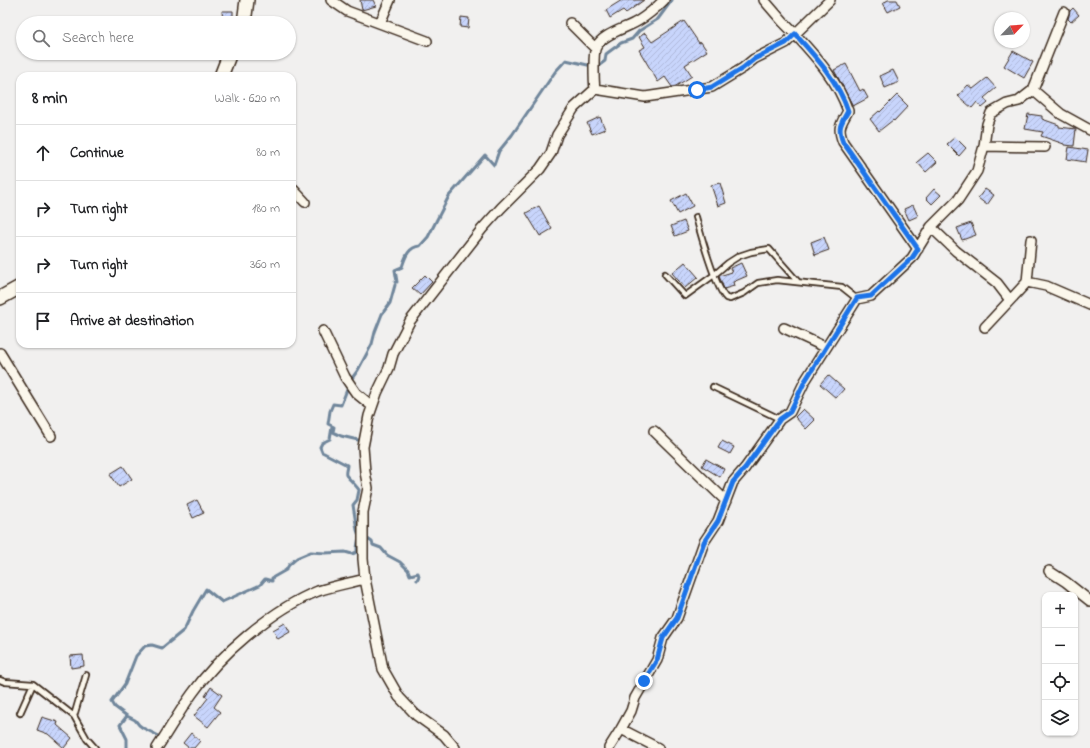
<!DOCTYPE html>
<html lang="en">
<head>
<meta charset="utf-8">
<style>
	:root { --surface:#fff; --page:#f2f2f2; --text:#202124; --muted:#757577; --line:#e0e0e0 }
	body { margin:0; font-family:"Indie Flower",sans-serif; background:var(--page); color:var(--text) }
	.controls { position:absolute; right:12px; bottom:12px; display:grid; overflow:hidden; border-radius:8px; box-shadow:0 1px 3px #0004 }
	.controls button { width:36px; height:36px; display:grid; place-items:center; padding:0; border:0; border-bottom:1px solid var(--line); background:var(--surface); color:var(--text); font:20px sans-serif }
	.compass { position:absolute; left:994px; top:12px; width:36px; height:36px; border-radius:50%; background:var(--surface); box-shadow:0 1px 3px #0004; rotate:65deg }
	.stop { position:absolute; width:12px; height:12px; margin:-9px; border:3px solid #1a73e8; border-radius:50%; background:#fff }
	.stop.end { background:#1a73e8; border-color:#fff; box-shadow:0 1px 4px #0008 }
	.list { margin:0; padding:0; list-style:none }
	h2 { display:flex; justify-content:space-between; align-items:center; height:52px; margin:0; padding:0 16px; font-size:17px }
	h2 small { font-size:13px; font-weight:400; color:var(--muted) }
	.list li { display:grid; grid-template-columns:26px 1fr auto; gap:12px; align-items:center; box-sizing:border-box; height:56px; padding:0 16px; border-top:1px solid var(--line) }
	.list b { display:block; font-size:15px; white-space:nowrap }
	.list em { font-size:13px; font-style:normal; color:var(--muted) }
	.icon { flex:none; width:22px; height:22px; fill:none; stroke:currentColor; stroke-width:2; stroke-linecap:round; stroke-linejoin:round }
	.map { position:relative; flex:none; width:1090px; height:748px; overflow:hidden }
	.search { position:absolute; background:var(--surface); box-shadow:0 1px 3px #0004; left:16px; top:16px; width:280px; height:44px; display:flex; align-items:center; gap:10px; box-sizing:border-box; padding:0 14px; border-radius:22px; color:var(--muted); font-size:15px }
	.panel { position:absolute; background:var(--surface); box-shadow:0 1px 3px #0004; left:16px; top:72px; width:280px; height:276px; border-radius:12px }
	.map>svg:first-child { display:block }
	.lines { fill:none; stroke-linecap:round; stroke-linejoin:round }
	.stream { stroke:#70869b; stroke-width:3 }
	.building { fill:url(#building-hatch); stroke:#3b2a1e }
	.service-casing { stroke:#3b2a1e; stroke-width:8 }
	.minor-casing { stroke:#3b2a1e; stroke-width:12 }
	.secondary-casing { stroke:#3b2a1e; stroke-width:16 }
	.service { stroke:#fbf7ec; stroke-width:4.5 }
	.minor { stroke:#fbf7ec; stroke-width:9 }
	.secondary { stroke:#fbf7ec; stroke-width:13 }
	.route { stroke:#1a73e8; stroke-width:5 }
</style>
</head>
<body>
<div class="map">
<svg width="1090" height="748" viewBox="0 0 1090 748">
	<defs>
		<pattern id="building-hatch" width="6" height="6" patternUnits="userSpaceOnUse"><rect width="6" height="6" fill="#c8d5fc"/><path d="M-1 1l2-2M0 6l6-6M5 7l2-2" fill="none" stroke="#adb7d8"/></pattern>
	</defs>
	<rect width="100%" height="100%" fill="#f1f0ef"/>
	<filter id="ink" filterUnits="userSpaceOnUse"><feTurbulence type="fractalNoise" baseFrequency=".025" numOctaves="2"/><feDisplacementMap in="SourceGraphic" scale="8" xChannelSelector="R" yChannelSelector="G"/><feConvolveMatrix kernelMatrix="1 2 1 2 8 2 1 2 1" color-interpolation-filters="sRGB"/></filter>
	<g filter="url(#ink)">
		<g class="lines">
			<path class="stream" d="M597,67L605,61L606,54L621,43L632,39L639,31L658,19L672,0
				M395,282H397L395,270L402,267C405,258 408,247 420,246L428,237L449,196L485,155L494,165L499,151L512,135L555,72L566,60L592,66
				M350,381L358,370L372,344L375,332L382,314L390,303L395,285
				M348,387L341,405L333,404L330,411L328,424L334,427L333,432L341,436L358,440
				M365,537L372,542L373,545L381,548L387,555L400,562L408,570L410,575L418,573L419,576L417,580
				M127,716L135,720L139,725L143,728L157,735
				M127,748V739L120,725L127,716L115,707L112,702L125,684L136,656L145,646L152,645L162,648L184,630L193,611L206,589L222,602L260,585L265,579L272,581V578L286,570L289,565L297,558L311,552L325,553L345,552L352,554L357,552V548L359,536L357,530L353,505L357,500L359,490C356,485 347,477 346,475C345,472 347,468 347,465L322,452L320,447L322,443L330,439L332,427H334"/>
		</g>
		<path class="building" d="M360,0H373L376,6L362,10Z
			M622,0H644L626,13L623,10L610,18L606,10Z
			M888,0H897L900,6L888,12L883,3Z
			M1073,8L1079,15L1071,22L1068,19L1070,11Z
			M222,11H233V23H223Z
			M461,17L469,18L468,28L460,27Z
			M684,21L699,43L701,42L707,51L685,65L692,76L676,86L672,87L665,77L658,82L639,50L645,47L639,37L645,33L652,42Z
			M1013,51L1033,62L1024,78L1004,66Z
			M846,64L860,91L863,89L868,98L853,106L834,70Z
			M893,70L899,82L885,88L880,76Z
			M987,78L996,88L984,98L988,103L982,108L977,102L972,108L958,96L968,85L973,89Z
			M897,95L908,106L894,121L893,120L879,131L870,119L879,111L880,112Z
			M1028,114L1042,116V119L1059,125V127L1076,129L1074,146L1064,145V144L1041,136L1043,132L1025,129Z
			M600,117L605,129L592,134L587,123Z
			M955,137L966,148L959,156L947,144Z
			M1069,147L1088,150L1086,162L1067,159Z
			M928,153L937,162L926,172L917,162Z
			M720,183L726,203L718,206L711,185Z
			M934,189L941,195L932,204L926,198Z
			M985,189L994,195L987,205L978,198Z
			M686,193L693,206L678,214L671,201Z
			M913,205L918,216L909,220L904,209Z
			M539,206L552,229L540,236L526,213Z
			M684,221L688,231L675,236L671,226Z
			M971,223L976,235L962,240L957,228Z
			M824,237L829,250L815,255L811,242Z
			M685,262L698,277L685,288L672,273Z
			M741,263L747,276L733,282L734,286L724,289L719,276L732,272L730,268Z
			M425,275L432,282L420,295L412,288Z
			M828,375L844,389L836,398L820,384Z
			M803,409L815,420L806,429L795,417Z
			M722,441L734,447L730,454L718,448Z
			M706,459L724,469L720,477L702,466Z
			M123,466L132,479L119,487L110,474Z
			M197,500L204,513L193,518L187,505Z
			M285,623L290,632L278,639L273,630Z
			M83,655L84,666L71,668L70,656Z
			M211,687L222,695L214,707L220,712L208,727L194,716L208,698L205,696Z
			M42,717L58,722L57,725L72,738L64,748L48,734L37,730Z
			M191,733L200,741L194,748H189L183,743Z"/>
		<g class="lines">
			<g class="service-casing">
				<path id="service" d="M696,217C701,235 715,287 726,298L730,299L744,293L758,283L777,280L842,287L857,299
					M665,274L685,296L714,275L728,263L739,256L751,252L769,249L798,282
					M713,387L780,419
					M0,680L5,682L33,684L74,716L87,739L95,748
					M20,713L33,684
					M74,716L86,675"/>
			</g>
			<g class="minor-casing">
				<path id="minor" d="M331,0L347,11L427,41
					M764,0L783,22L795,34L830,0
					M380,23L390,0
					M570,23L595,48
					M595,89L645,97L712,87L743,68L754,59L786,43L795,34C816,57 838,81 848,111C841,124 837,127 843,142L918,249
					M1033,90L1061,114L1090,130
					M984,146L1045,147
					M292,188L305,202
					M1031,240L1027,282L1046,286L1090,305
					M1010,300L997,283L956,251L931,227L958,200L977,171L984,146L987,124L991,113L1007,104L1019,101L1033,90L1064,12
					M985,327L1027,282
					M784,328L825,347
					M323,331L345,377L356,393L372,406
					M0,353L51,436
					M654,431L726,501
					M1049,571L1066,582L1090,601
					M621,729L658,748
					M157,748C169,730 179,712 192,694C219,655 273,609 318,591C333,586 349,583 365,579
					M455,748L444,735L416,715L399,697L383,669L365,579L363,559V512L368,488L365,472L363,447L369,416L377,393L389,368L393,354L410,321L482,229L501,208L540,169L551,153L557,135L574,108L595,89C594,82 593,52 596,47C604,33 625,29 638,21C648,15 656,8 664,0
					M609,748L621,729L631,711L635,698L657,660L663,638L677,618L704,542L718,521L733,482L745,468L780,419L790,412L805,381L857,299L871,296L912,258L931,227"/>
			</g>
			<g class="secondary-casing">
				<path id="secondary" d="M244,23L247,0
					M221,76L230,53
					M0,298L20,287"/>
			</g>
			<use href="#service" class="service"/>
			<use href="#minor" class="minor"/>
			<use href="#secondary" class="secondary"/>
		</g>
	</g>
	<g class="lines" filter="url(#ink)">
		<path class="route" d="M644,681L657,660L663,638L677,618L704,542L718,521L733,482L745,468L780,419L790,412L805,381L857,298L871,296L912,258L918,249L843,142C837,127 841,124 848,111C839,82 815,56 795,34L786,43L754,59L743,68L712,87L697,90"/>
	</g>
</svg>
<div class="controls">
<button>+</button>
<button>−</button>
<button><svg class="icon" aria-label="locate" viewBox="0 0 24 24"><circle cx="12" cy="12" r="6"/><path d="M12 2v4M12 18v4M2 12h4M18 12h4"/></svg></button>
<button><svg class="icon" aria-label="layers" viewBox="0 0 24 24"><path d="M12 4l9 5-9 5-9-5zM3 14l9 5 9-5"/></svg></button>
</div>
<svg class="compass" viewBox="-18 -18 36 36"><path d="M0-13l5 13h-10z" fill="#e53935"/><path d="M0 13l5-13h-10z" fill="#757577"/></svg>
<div class="stop" style="left:697px;top:90px"></div>
<div class="stop end" style="left:644px;top:681px"></div>
<div class="search"><svg class="icon" aria-label="search" viewBox="0 0 24 24"><circle cx="10" cy="10" r="6"/><path d="M15 15l6 6"/></svg>Search here</div>
<section class="panel">
<h2>8 min<small>Walk · 620 m</small></h2>
<ul class="list">
<li><svg class="icon" aria-label="ahead" viewBox="0 0 24 24"><path d="M12 20V5M6 11l6-6 6 6"/></svg><div><b>Continue</b></div><em>80 m</em></li>
<li><svg class="icon" aria-label="right" viewBox="0 0 24 24"><path d="M7 20v-9h11M14 6l5 5-5 5"/></svg><div><b>Turn right</b></div><em>180 m</em></li>
<li><svg class="icon" aria-label="right" viewBox="0 0 24 24"><path d="M7 20v-9h11M14 6l5 5-5 5"/></svg><div><b>Turn right</b></div><em>360 m</em></li>
<li><svg class="icon" aria-label="arrive" viewBox="0 0 24 24"><path d="M6 21V4h12l-3 4 3 4H6"/></svg><div><b>Arrive at destination</b></div></li>
</ul>
</section>
</div>
</body>
</html>
